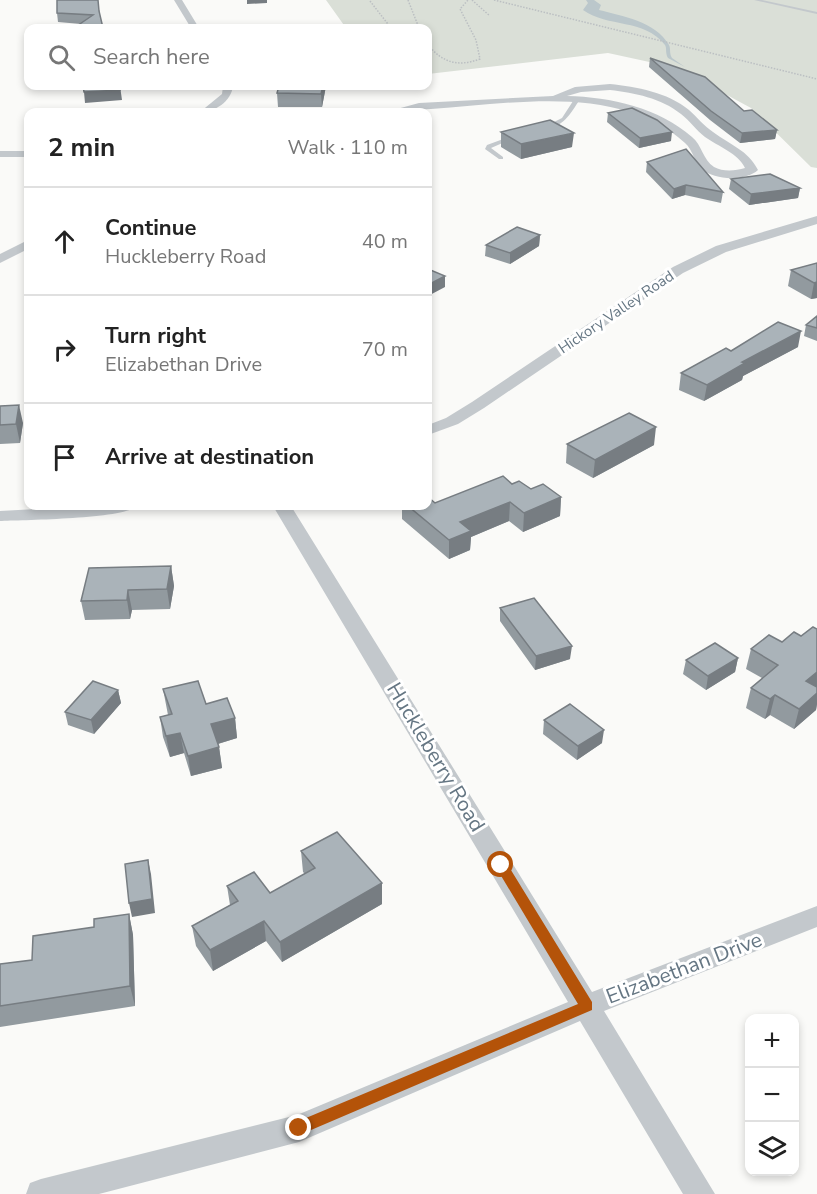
<!DOCTYPE html>
<html lang="en">
<head>
<meta charset="utf-8">
<style>
	:root { --surface:#fff; --page:#f6f6f6; --text:#222; --muted:#767676; --line:#e0e0e0 }
	body { margin:0; font-family:"Nunito Sans",sans-serif; background:var(--page); color:var(--text) }
	.controls { position:absolute; right:18px; bottom:18px; display:grid; overflow:hidden; border-radius:12px; box-shadow:0 3px 9px #0003 }
	.controls button { width:54px; height:54px; display:grid; place-items:center; padding:0; border:0; border-bottom:2px solid var(--line); background:var(--surface); color:var(--text); font:30px sans-serif }
	.stop { position:absolute; width:18px; height:18px; margin:-14px; border:4px solid #b45309; border-radius:50%; background:#fff }
	.stop.end { background:#b45309; border-color:#fff; box-shadow:0 2px 6px #0008 }
	.list { margin:0; padding:0; list-style:none }
	h2 { display:flex; justify-content:space-between; align-items:center; height:78px; margin:0; padding:0 24px; font-size:26px }
	h2 small { font-size:20px; font-weight:400; color:var(--muted) }
	.list li { display:grid; grid-template-columns:39px 1fr auto; gap:18px; align-items:center; box-sizing:border-box; height:108px; padding:0 24px; border-top:2px solid var(--line) }
	.list b { display:block; font-size:22px; white-space:nowrap }
	.list p { margin:0; font-size:20px; white-space:nowrap; color:var(--muted) }
	.list em { font-size:20px; font-style:normal; color:var(--muted) }
	.icon { flex:none; width:33px; height:33px; fill:none; stroke:currentColor; stroke-width:2; stroke-linecap:round; stroke-linejoin:round }
	.map { position:relative; flex:none; width:817px; height:1194px; overflow:hidden }
	.search { position:absolute; background:var(--surface); box-shadow:0 3px 9px #0003; left:24px; top:24px; width:408px; height:66px; display:flex; align-items:center; gap:15px; box-sizing:border-box; padding:0 21px; border-radius:12px; color:var(--muted); font-size:22px }
	.panel { position:absolute; background:var(--surface); box-shadow:0 3px 9px #0003; left:24px; top:108px; width:408px; height:402px; border-radius:12px }
	.map>svg:first-child { display:block }
	.green { fill:#dadfd7 }
	.water { fill:#bbc7cb }
	.lines { fill:none; stroke-linecap:round; stroke-linejoin:round }
	.path { stroke:#bbbfc2; stroke-width:1.5; stroke-dasharray:1.5 1.5; stroke-linecap:butt }
	.service { fill:#c3c8cc; fill-rule:evenodd }
	.minor { fill:#c3c8cc; fill-rule:evenodd }
	.wall { fill:#929a9f }
	.shaded-wall { fill:#777d82 }
	.building { fill:#aab3b9; stroke:#777d82; stroke-width:1.5 }
	.route { fill:#b45309 }
	.labels { text-anchor:middle; stroke-width:6; stroke-linejoin:round; paint-order:stroke }
	.far-street-label { font-size:15px; fill:#657683; stroke:#fff }
	.near-street-label { font-size:21px; fill:#657683; stroke:#fff }
</style>
</head>
<body>
<div class="map">
<svg width="817" height="1194" viewBox="0 0 817 1194">
	<rect width="100%" height="100%" fill="#fafaf8"/>
	<path class="green" d="M326,0H817V168L811,167L751,108L677,68L608,53L428,74V28H346Z"/>
	<path class="water" d="M586,0H594L601,5L599,10C622,16 655,21 669,45C671,49 669,53 672,58L685,67L668,58C665,53 667,48 665,45C644,18 608,28 583,10L588,3Z"/>
	<g class="lines">
		<path class="path" d="M408,0L419,28
			M472,0L490,16
			M494,0L817,79
			M370,1L391,28
			M428,45C443,63 458,67 480,59L476,40L460,9L468,0"/>
		<path class="service" d="M754,0H762L817,12V14Z
			M575,98L580,99C571,113 563,128 544,129V127L562,118Z
			M511,136L516,137L491,148L503,157V159H499L485,149L487,145Z"/>
		<path class="minor" d="M174,0H182L199,28H191Z
			M610,84C637,87 667,92 689,110C697,117 704,126 713,132C730,145 748,150 758,170C746,181 715,181 702,169C694,162 693,150 685,143C669,128 650,119 630,112C567,92 495,105 431,109C415,109 401,114 386,112L419,103L553,96L575,87ZM610,90C635,93 661,98 681,114C690,121 696,130 705,137C719,147 738,153 745,168C735,171 723,172 714,167C703,160 702,145 692,137C659,108 611,97 567,96L581,92Z
			M223,86H233C231,102 215,112 200,112L222,94Z
			M0,151H28V157H0Z
			M817,216V224L726,252L683,273L484,408L458,424L428,435V425L446,418L472,402L673,267L716,246Z
			M28,240V249L0,263V254Z
			M91,506H136C127,519 21,520 0,521V511Z
			M273,506H291L592,992L817,906V927L604,1011L715,1194H683L580,1021L299,1142L99,1194H26L30,1183L41,1179L297,1115L568,1002Z"/>
	</g>
	<path class="wall" d="M57,13L100,14L81,24L58,22Z
		M650,58L777,130L775,139L740,143L710,120L649,67Z
		M326,86L322,107H278L277,93Z
		M608,113L671,141L639,148L607,122Z
		M501,132L572,147L521,159L501,147Z
		M647,162L723,192L721,203L685,195L672,199L646,172Z
		M731,179L800,188L798,198L749,205L729,189Z
		M540,235L539,246L510,264L485,256L486,245Z
		M817,263V298L811,299L788,286L791,270Z
		M817,316V341L804,336L806,325Z
		M798,347L743,376L742,380L704,401L679,390L681,373L731,351Z
		M0,406L23,423L20,443L0,444Z
		M567,444L654,445L593,478L566,463Z
		M512,484L561,497L560,516L523,532L509,521L471,537L470,550L449,559L402,519V506H428Z
		M171,566L174,586L170,609L132,610L130,619L85,620L81,601Z
		M500,608L570,659L535,670L500,621Z
		M817,629V704L816,710L794,729L770,715L765,719L746,708L751,688L762,678L746,669L751,649L782,642L801,636Z
		M738,658L735,672L706,690L683,674L686,660Z
		M163,689L206,704L235,718L237,738L218,744L219,747L222,768L191,776L184,753L170,757L163,737L160,717L168,715Z
		M118,690L121,703L94,734L68,725L65,712Z
		M544,720L602,743L577,760L543,734Z
		M301,851L382,883V904L282,962L266,941L213,971L196,946L192,926L230,905L227,886L270,893L305,874L303,872Z
		M129,914L133,935L135,1006L0,1027V964L32,960Z"/>
	<path class="shaded-wall" d="M247,0H267V3L247,4Z
		M120,86L122,100L85,103L84,92Z
		M323,86H326L322,107L321,94Z
		M777,130L775,139L740,143L742,133Z
		M672,132L671,141L639,148L640,138Z
		M574,133L572,147L521,159V144Z
		M686,185L685,195L672,199L674,189Z
		M800,188L798,198L749,205L751,194Z
		M540,235L539,246L510,264V253Z
		M445,276V287L428,296V285Z
		M817,282V298L811,299L814,283Z
		M801,331L798,347L743,376L742,380L704,401L707,385L742,362Z
		M19,405L23,423L20,443L16,424Z
		M656,427L654,445L593,478L595,460Z
		M561,497L560,516L523,532L524,513Z
		M510,502L509,521L471,537L470,550L449,559V540L460,522Z
		M171,566L174,586L170,609L167,589Z
		M128,590L132,610L130,619L127,600Z
		M572,646L570,659L535,670L536,656Z
		M738,658L735,672L706,690L708,676Z
		M817,672V687L806,681Z
		M118,690L121,703L94,734L91,720Z
		M817,693V704L816,710L794,729L799,709Z
		M775,695L770,715L765,719L770,699Z
		M235,718L237,738L214,745L211,724Z
		M604,730L602,743L577,760L578,746Z
		M180,733L184,753L170,757L166,736Z
		M219,747L222,768L191,776L188,756Z
		M148,860L151,874L155,913L132,917L129,903Z
		M382,883V904L282,962L280,942Z
		M129,914L133,935L135,1006L130,986Z
		M264,921L266,941L213,971L210,950Z"/>
	<path class="building" d="M57,0H98L99,11L103,28H74L93,15L57,13Z
		M650,58L705,77L744,111L752,110L777,130L742,133L711,111Z
		M83,86H120V90L84,92Z
		M279,86H323L321,94L277,93Z
		M632,108L657,120L672,132L640,138L608,113Z
		M550,120L574,133L521,144L501,132Z
		M686,149L723,192L686,185L674,189L647,162Z
		M770,174L800,188L751,194L731,179Z
		M517,227L540,235L510,253L486,245Z
		M817,263V282L814,283L791,270Z
		M428,269L445,276L428,285Z
		M817,316V328L806,325Z
		M778,322L801,331L742,362L745,363L707,385L681,373L726,348L731,351Z
		M19,405L16,424L0,425V406Z
		M629,413L656,427L595,460L567,444Z
		M503,476L512,484L519,481L531,489L543,484L561,497L524,513L510,502L460,522L471,531L449,540L408,506H428V497L435,503Z
		M171,566L167,589L128,590L127,600L81,601L89,568Z
		M534,598L572,646L536,656L500,608Z
		M813,627L817,629V672L806,681L817,687V693L799,709L775,695L770,699L751,688L778,665L751,649L769,635L782,642L794,632L801,636Z
		M715,643L738,658L708,676L686,660Z
		M93,681L118,690L91,720L65,712Z
		M198,681L206,704L227,698L235,718L211,724L219,747L188,756L180,733L166,736L160,717L172,714L163,689Z
		M570,704L604,730L578,746L544,720Z
		M337,832L382,883L280,942L264,921L210,950L192,926L238,901L227,886L254,872L270,893L315,868L301,851Z
		M148,860L152,899L129,903L125,864Z
		M129,914L130,986L0,1006V964L32,960L33,936L94,927V919Z"/>
	<path class="route" d="M501,861L506,862L592,1002V1010L304,1133H294L292,1128L294,1123L578,1004L497,869L495,865Z"/>
	<g class="labels">
		<g class="far-street-label">
			<text transform="translate(616 312) rotate(-34)" y="5">Hickory Valley Road</text>
		</g>
		<g class="near-street-label">
			<text transform="translate(436 757) rotate(59)" y="7">Huckleberry Road</text>
			<text transform="translate(684 968) rotate(-21)" y="7">Elizabethan Drive</text>
		</g>
	</g>
</svg>
<div class="controls">
<button>+</button>
<button>−</button>
<button><svg class="icon" aria-label="layers" viewBox="0 0 24 24"><path d="M12 4l9 5-9 5-9-5zM3 14l9 5 9-5"/></svg></button>
</div>
<div class="stop" style="left:501px;top:865px"></div>
<div class="stop end" style="left:299px;top:1128px"></div>
<div class="search"><svg class="icon" aria-label="search" viewBox="0 0 24 24"><circle cx="10" cy="10" r="6"/><path d="M15 15l6 6"/></svg>Search here</div>
<section class="panel">
<h2>2 min<small>Walk · 110 m</small></h2>
<ul class="list">
<li><svg class="icon" aria-label="ahead" viewBox="0 0 24 24"><path d="M12 20V5M6 11l6-6 6 6"/></svg><div><b>Continue</b><p>Huckleberry Road</p></div><em>40 m</em></li>
<li><svg class="icon" aria-label="right" viewBox="0 0 24 24"><path d="M7 20v-9h11M14 6l5 5-5 5"/></svg><div><b>Turn right</b><p>Elizabethan Drive</p></div><em>70 m</em></li>
<li><svg class="icon" aria-label="arrive" viewBox="0 0 24 24"><path d="M6 21V4h12l-3 4 3 4H6"/></svg><div><b>Arrive at destination</b></div></li>
</ul>
</section>
</div>
</body>
</html>
